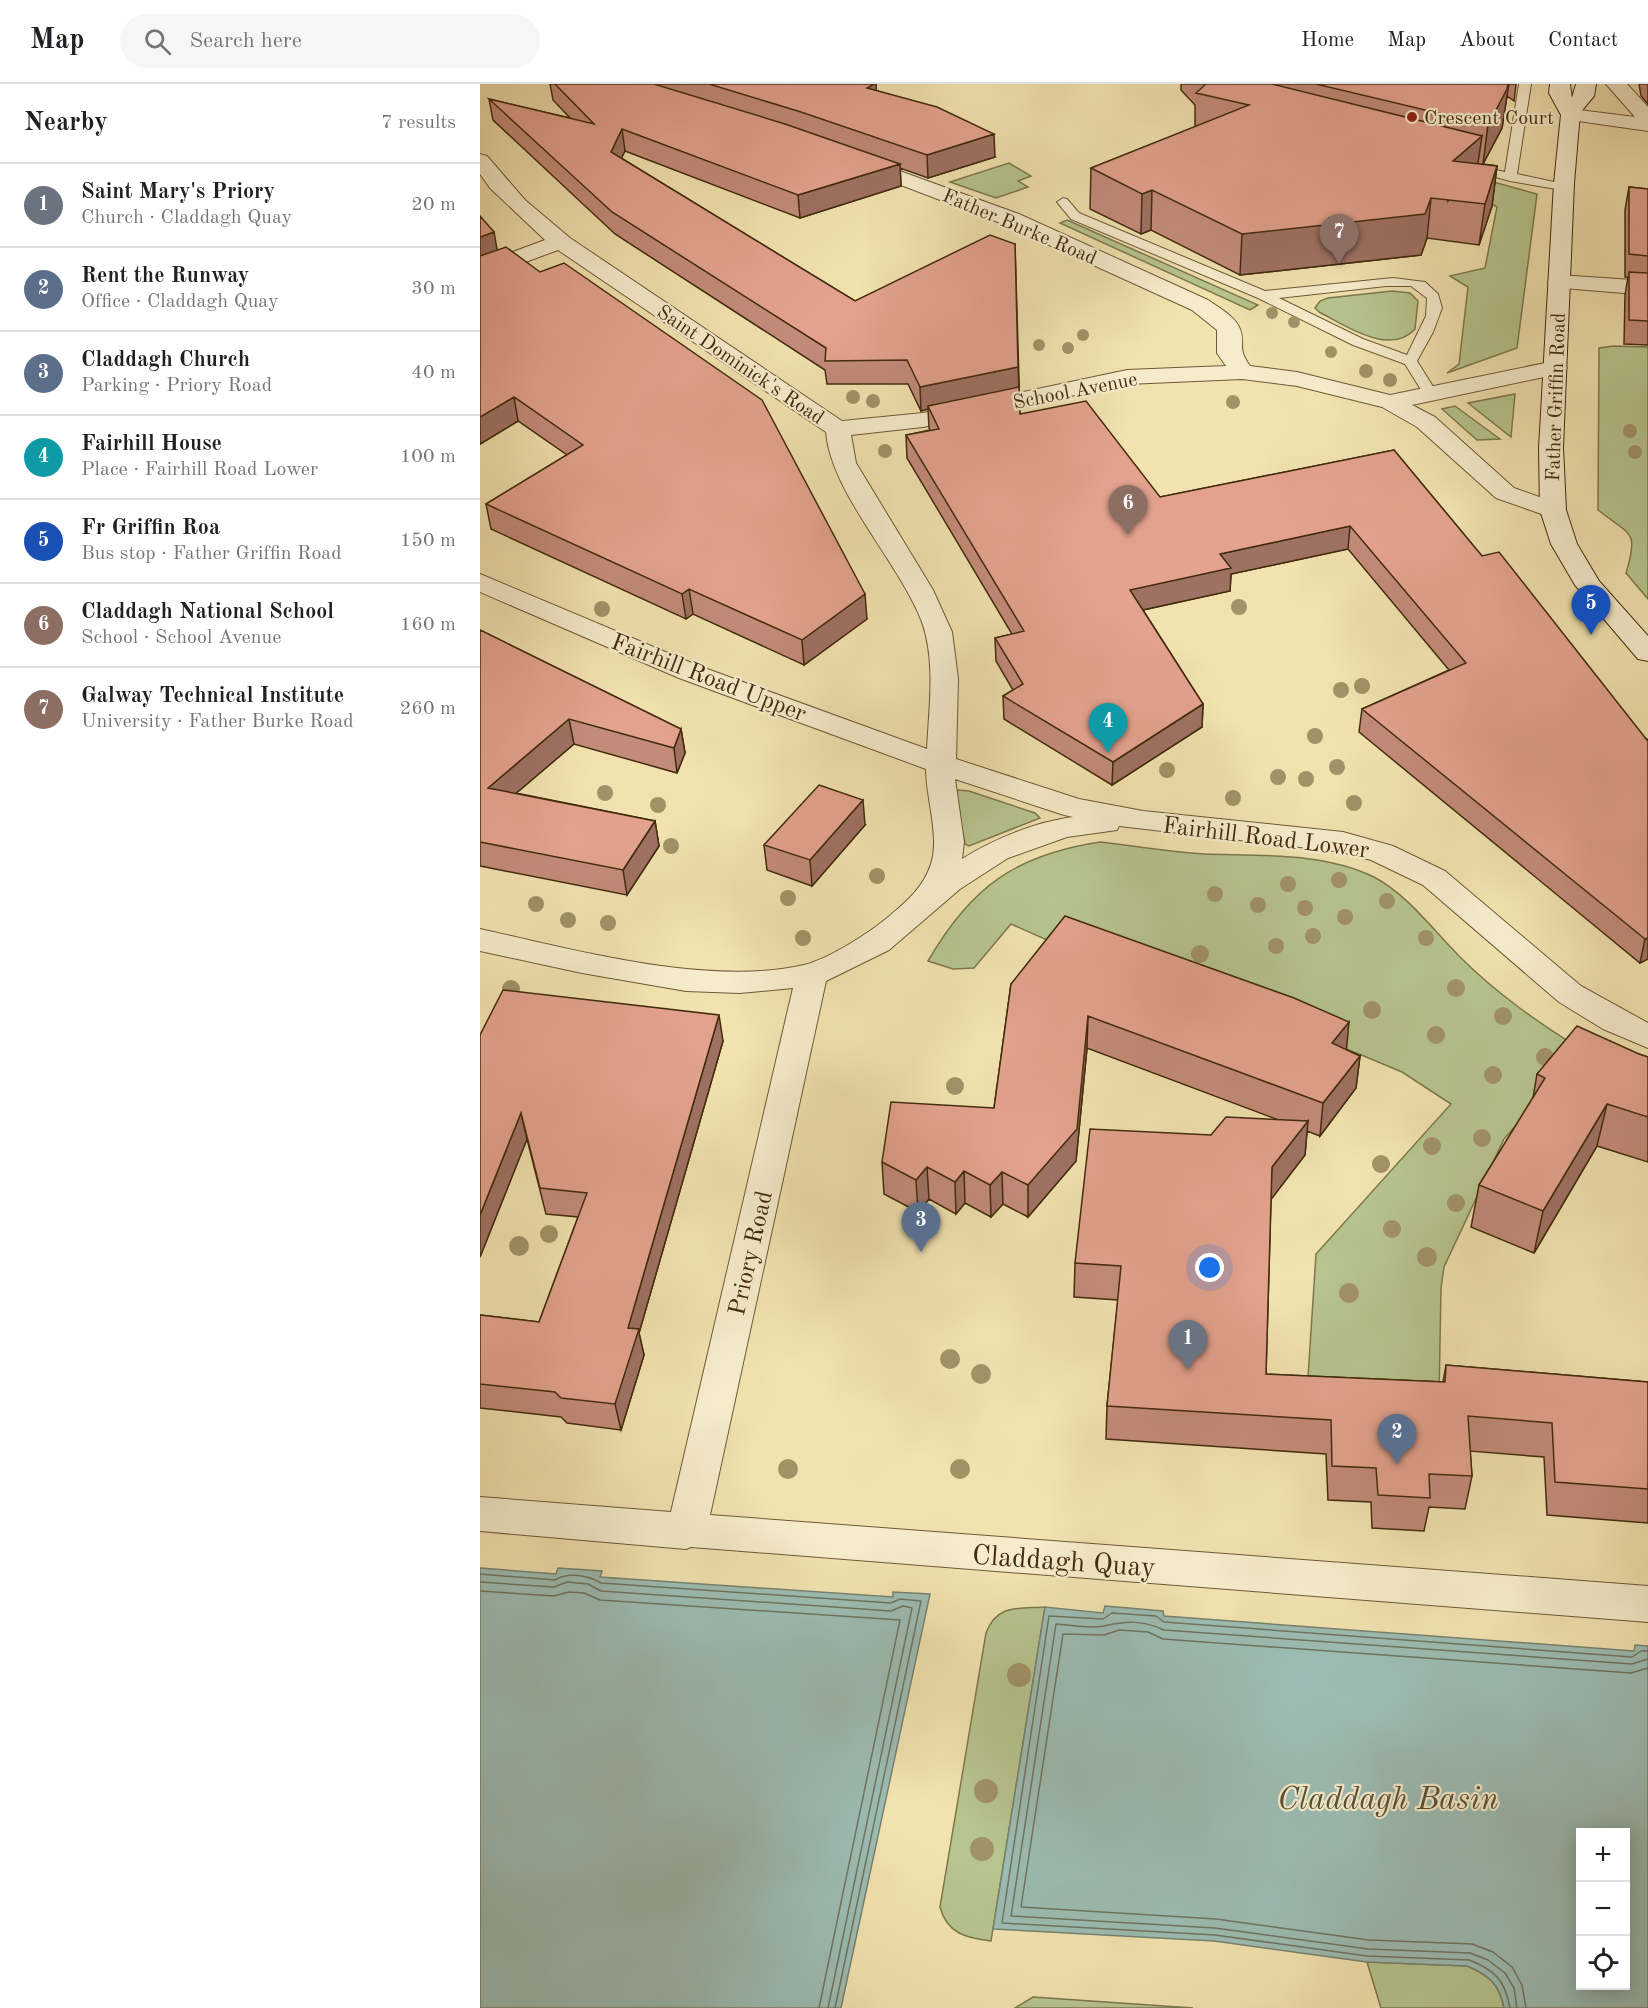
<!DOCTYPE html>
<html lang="en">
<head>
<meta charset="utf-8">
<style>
	:root { --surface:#fff; --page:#f6f6f6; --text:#202124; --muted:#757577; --line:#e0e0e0; --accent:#d93025 }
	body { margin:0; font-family:"Old Standard TT",serif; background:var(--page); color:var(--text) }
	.controls { position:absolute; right:18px; bottom:18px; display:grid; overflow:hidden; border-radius:0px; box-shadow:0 3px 15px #0003 }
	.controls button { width:54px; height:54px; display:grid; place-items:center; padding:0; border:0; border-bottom:2px solid var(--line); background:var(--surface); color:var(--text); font:30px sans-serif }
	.you { position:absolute; left:730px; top:1184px; width:21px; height:21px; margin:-15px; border:4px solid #fff; border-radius:50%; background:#1a73e8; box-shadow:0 0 0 9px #1a73e833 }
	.badge { display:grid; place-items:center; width:39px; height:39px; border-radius:50%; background:var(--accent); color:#fff; font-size:20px; font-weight:700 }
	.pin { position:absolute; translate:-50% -50px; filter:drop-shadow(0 2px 3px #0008) }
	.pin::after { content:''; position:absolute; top:32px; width:21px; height:18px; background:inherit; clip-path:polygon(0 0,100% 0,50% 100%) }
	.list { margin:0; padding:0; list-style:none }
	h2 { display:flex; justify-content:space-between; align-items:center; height:78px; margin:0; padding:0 24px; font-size:26px }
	h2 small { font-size:20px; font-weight:400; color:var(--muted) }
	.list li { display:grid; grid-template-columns:39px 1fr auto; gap:18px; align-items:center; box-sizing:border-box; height:84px; padding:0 24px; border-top:2px solid var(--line) }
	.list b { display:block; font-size:22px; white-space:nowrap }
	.list p { margin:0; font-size:20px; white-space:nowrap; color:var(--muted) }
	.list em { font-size:20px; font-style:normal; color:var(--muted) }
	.icon { flex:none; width:33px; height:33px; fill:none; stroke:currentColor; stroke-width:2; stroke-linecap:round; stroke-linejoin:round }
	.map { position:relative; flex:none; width:1168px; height:1924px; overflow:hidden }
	header { display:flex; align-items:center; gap:36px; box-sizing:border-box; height:84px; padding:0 30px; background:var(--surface); border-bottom:2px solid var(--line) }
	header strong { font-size:28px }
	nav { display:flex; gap:33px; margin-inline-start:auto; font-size:21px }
	.search { width:420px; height:54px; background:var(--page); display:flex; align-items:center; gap:15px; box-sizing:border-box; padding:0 21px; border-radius:33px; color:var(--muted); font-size:22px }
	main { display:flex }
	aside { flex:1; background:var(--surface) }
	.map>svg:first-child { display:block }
	.green { fill:#b7c48e; stroke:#7c784d; stroke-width:1.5 }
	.water { fill:#9cbcb3; stroke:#788270; stroke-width:1.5; fill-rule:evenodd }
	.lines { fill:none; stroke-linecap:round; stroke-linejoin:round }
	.shore { stroke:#6f7460; stroke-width:1.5 }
	.lane-casing { stroke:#6e5935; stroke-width:2 }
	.street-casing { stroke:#6e5935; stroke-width:2 }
	.secondary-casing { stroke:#422b0c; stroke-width:2 }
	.lane { fill:#f6eccc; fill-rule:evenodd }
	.street { fill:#f6eccc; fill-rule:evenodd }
	.secondary { fill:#f6eccc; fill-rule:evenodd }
	.tree { fill:#a19267 }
	.wall { fill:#c38b7a; stroke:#422b0c; stroke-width:1.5 }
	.shaded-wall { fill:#9f7163; stroke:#422b0c; stroke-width:1.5 }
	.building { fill:#e3a28e; stroke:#422b0c; stroke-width:1.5 }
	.poi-dot { fill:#8f2418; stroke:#f6eccc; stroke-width:2 }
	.labels { text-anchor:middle; stroke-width:4.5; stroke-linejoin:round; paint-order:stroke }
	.far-poi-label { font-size:20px; fill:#422b0c; stroke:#f6eccc; text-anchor:start }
	.far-street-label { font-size:20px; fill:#422b0c; stroke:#f6eccc }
	.street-label { font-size:24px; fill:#422b0c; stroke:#f6eccc }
	.near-street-label { font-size:28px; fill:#422b0c; stroke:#f6eccc }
	.near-water-label { font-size:32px; font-style:italic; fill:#584f36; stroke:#f6eccc }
</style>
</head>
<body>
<header>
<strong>Map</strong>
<div class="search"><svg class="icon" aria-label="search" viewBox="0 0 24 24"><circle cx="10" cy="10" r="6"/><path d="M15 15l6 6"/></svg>Search here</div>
<nav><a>Home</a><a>Map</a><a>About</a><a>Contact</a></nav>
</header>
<main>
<aside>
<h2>Nearby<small>7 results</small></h2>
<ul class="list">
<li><span class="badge" style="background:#6b7280">1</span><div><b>Saint Mary's Priory</b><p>Church · Claddagh Quay</p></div><em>20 m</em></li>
<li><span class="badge" style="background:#5c6f8a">2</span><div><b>Rent the Runway</b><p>Office · Claddagh Quay</p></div><em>30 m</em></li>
<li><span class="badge" style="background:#5c6f8a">3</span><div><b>Claddagh Church</b><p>Parking · Priory Road</p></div><em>40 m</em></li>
<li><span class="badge" style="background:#0f9aa8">4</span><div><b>Fairhill House</b><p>Place · Fairhill Road Lower</p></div><em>100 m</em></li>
<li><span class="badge" style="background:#1a4fb4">5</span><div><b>Fr Griffin Roa</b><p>Bus stop · Father Griffin Road</p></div><em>150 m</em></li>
<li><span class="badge" style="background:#8d6e63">6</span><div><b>Claddagh National School</b><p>School · School Avenue</p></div><em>160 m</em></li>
<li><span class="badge" style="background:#8d6e63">7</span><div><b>Galway Technical Institute</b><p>University · Father Burke Road</p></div><em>260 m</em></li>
</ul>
</aside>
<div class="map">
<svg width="1168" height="1924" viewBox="0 0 1168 1924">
	<rect width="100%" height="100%" fill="#f1e2b0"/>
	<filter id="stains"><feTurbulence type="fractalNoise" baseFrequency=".00333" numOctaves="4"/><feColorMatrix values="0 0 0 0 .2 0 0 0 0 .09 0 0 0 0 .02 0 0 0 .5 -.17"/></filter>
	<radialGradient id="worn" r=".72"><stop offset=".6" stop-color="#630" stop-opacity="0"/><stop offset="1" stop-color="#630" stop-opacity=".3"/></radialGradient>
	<path class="green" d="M529,79L551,92L538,97L548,103L516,114L470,98Z
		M1010,97L1057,110L1037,264L967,289L979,280L988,203L970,192L1005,184L1017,123L1005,116Z
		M587,136L778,221L770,226L580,139Z
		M912,207L930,209L938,217L935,245C910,273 865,241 839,228L835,224L840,217L848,214Z
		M1134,262L1168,263V515L1146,489C1159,446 1151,452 1118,426L1119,264Z
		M1035,310L1031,353L988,319Z
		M975,322L1020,355L997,356L962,325Z
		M478,706L489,707L555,729L560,734L489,762L485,760L475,710Z
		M620,758C655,762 690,768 724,770C778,772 844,768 894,793C929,812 952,845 980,873C1017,910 1059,939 1102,966L1024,1055L964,1183L961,1204L959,1314L827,1309L836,1170L971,1020L922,988L879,970L585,864L531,840L494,884L473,885L448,877C491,803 535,771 620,758Z
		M565,1523L511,1857C487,1854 467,1850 460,1823L506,1549C517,1520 537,1525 565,1523Z
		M887,1878L987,1882C1009,1891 1020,1901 1024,1924H901Z
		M553,1913L713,1924H535Z"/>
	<path class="water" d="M0,1484L76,1490L78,1484L122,1487L120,1493L413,1513V1508L450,1510L361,1924H0Z
		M625,1522L683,1527L684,1532L1154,1567L1155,1561L1168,1562V1924H1024C1020,1901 1009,1891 987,1882L887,1878L734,1857L513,1845L565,1523L623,1529ZM1146,1748V1902H1100V1748Z"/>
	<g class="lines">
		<path class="shore" d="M0,1490L75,1496C88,1488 108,1491 121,1499L411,1519L420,1515L441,1517L355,1924
			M0,1498L74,1503L87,1498L108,1500L121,1507L411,1527L423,1522L432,1524L348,1924
			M0,1507L74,1512L89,1508L104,1509L120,1516L420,1536L339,1924
			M1030,1924C1025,1896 1015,1886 989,1876L887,1872L735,1851L522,1839L569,1532L623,1535L632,1529L676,1532L684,1538L1152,1573L1161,1567H1168
			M1037,1924L1034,1904L1025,1889L1008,1876L990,1869L888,1865L735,1844L531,1832L576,1540C591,1541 610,1545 624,1542C646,1537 663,1536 684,1546L1152,1580L1168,1575
			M1046,1924L1042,1901L1032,1883L1013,1868L992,1860L889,1856L736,1835L541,1823L583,1550L624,1551L639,1546L668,1548L683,1555L1151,1589L1168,1584"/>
		<g class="lane-casing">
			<path id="lane" d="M1039,0H1051L1037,90L1088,101V107L1030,97L983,84L989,80L1025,88Z
				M583,114L587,115L599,129L785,207L913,194L945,198L958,210L962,224L953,248L937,277L957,309L955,312H945L925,280L873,261L778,214L591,135L577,118ZM906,202H931L947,214L946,232L927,271L883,255L799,214Z"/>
		</g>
		<g class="street-casing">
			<path id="street" d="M1126,0H1147L1168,23V47L1084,35L1081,31L1084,27L1091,25L1155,33Z
				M0,70L7,72L45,116L90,154L362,337L443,329L647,286L746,282L737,269V246L712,226L523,140L371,82L368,78L371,74L378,72L539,130L728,216C739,224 755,232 760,245C766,261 756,262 770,282L817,288L910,311L1075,277L1083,279L1087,284L1083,289L932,321L955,333L1034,404L1082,421L1086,426L1082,431L1073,434L1016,414L937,343L902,323L817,302L762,295L647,300L443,343L371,351L376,379L453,506L472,548L478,595L476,675L599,715L663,727L863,748L913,762L965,787L1101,902L1168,939V964L1123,945L1079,918L943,801L891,776L862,768L639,742L637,746L587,753L528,774L480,805L409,866L346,897L230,1431L1168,1502V1538L211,1463L206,1465L0,1447V1413L191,1428L313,904L260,909L206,907L102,889L0,867V845C95,866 228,903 324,881C348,875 388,850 407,834C426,818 443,804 451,780C460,753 446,714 446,685L199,594L0,508V490L219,582L447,665C449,624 456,578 442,538C419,478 351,409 346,348L78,166L0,195V180L65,156L10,104L0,90ZM475,695L584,731L593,733C555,738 514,755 482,775L484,758Z
				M1079,191L1168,197V211L1071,203L1068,198L1071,193Z"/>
		</g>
		<g class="secondary-casing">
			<path id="secondary" d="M1070,0H1090L1092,14L1096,0H1116L1114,12L1100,29L1094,99L1083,364L1086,426L1097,460L1119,497L1168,552V577L1158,575L1095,501L1071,460L1060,426L1059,364L1074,99L1081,31L1069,9Z"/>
		</g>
		<use href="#lane" class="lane"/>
		<use href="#street" class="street"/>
		<use href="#secondary" class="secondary"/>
	</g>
	<g class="tree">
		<circle cx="792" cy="229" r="6"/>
		<circle cx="814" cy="238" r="6"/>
		<circle cx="603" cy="251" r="6"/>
		<circle cx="559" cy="261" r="6"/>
		<circle cx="588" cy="264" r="6"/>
		<circle cx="851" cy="268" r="6"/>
		<circle cx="886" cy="287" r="7"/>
		<circle cx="910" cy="296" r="7"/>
		<circle cx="373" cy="313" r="7"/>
		<circle cx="393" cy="317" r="7"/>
		<circle cx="753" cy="318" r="7"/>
		<circle cx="1150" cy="347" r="7"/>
		<circle cx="405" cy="367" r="7"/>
		<circle cx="1155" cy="368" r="7"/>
		<circle cx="759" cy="523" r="8"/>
		<circle cx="122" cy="525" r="8"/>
		<circle cx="882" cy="602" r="8"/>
		<circle cx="861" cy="606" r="8"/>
		<circle cx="835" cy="652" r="8"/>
		<circle cx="857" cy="683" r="8"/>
		<circle cx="687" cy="686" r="8"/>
		<circle cx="798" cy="693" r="8"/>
		<circle cx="826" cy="695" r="8"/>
		<circle cx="125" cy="709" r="8"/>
		<circle cx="753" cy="714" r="8"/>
		<circle cx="874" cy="719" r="8"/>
		<circle cx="178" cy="721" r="8"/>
		<circle cx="191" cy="762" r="8"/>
		<circle cx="397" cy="792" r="8"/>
		<circle cx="859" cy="796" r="8"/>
		<circle cx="808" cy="800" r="8"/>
		<circle cx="735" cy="810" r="8"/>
		<circle cx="308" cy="814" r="8"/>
		<circle cx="907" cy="817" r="8"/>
		<circle cx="56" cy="820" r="8"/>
		<circle cx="778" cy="821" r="8"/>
		<circle cx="825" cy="824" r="8"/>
		<circle cx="865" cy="833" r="8"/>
		<circle cx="88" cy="836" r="8"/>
		<circle cx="128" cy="839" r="8"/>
		<circle cx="833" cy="852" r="8"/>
		<circle cx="323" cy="854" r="8"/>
		<circle cx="946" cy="854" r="8"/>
		<circle cx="796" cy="862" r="8"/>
		<circle cx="720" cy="870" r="9"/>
		<circle cx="976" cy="904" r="9"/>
		<circle cx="31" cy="905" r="9"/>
		<circle cx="892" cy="926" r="9"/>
		<circle cx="1023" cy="932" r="9"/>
		<circle cx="956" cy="951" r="9"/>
		<circle cx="1065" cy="973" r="9"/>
		<circle cx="1013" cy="991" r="9"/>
		<circle cx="475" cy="1002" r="9"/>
		<circle cx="1002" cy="1054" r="9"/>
		<circle cx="952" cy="1062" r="9"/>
		<circle cx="901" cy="1080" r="9"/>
		<circle cx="976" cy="1119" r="9"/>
		<circle cx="912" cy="1145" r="9"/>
		<circle cx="69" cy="1150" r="9"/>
		<circle cx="39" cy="1162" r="10"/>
		<circle cx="947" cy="1173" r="10"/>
		<circle cx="869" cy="1209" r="10"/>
		<circle cx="470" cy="1275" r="10"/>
		<circle cx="501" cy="1290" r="10"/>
		<circle cx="308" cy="1385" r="10"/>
		<circle cx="480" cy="1385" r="10"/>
		<circle cx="539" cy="1591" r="12"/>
		<circle cx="506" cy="1707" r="12"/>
		<circle cx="502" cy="1765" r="12"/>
	</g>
	<path class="wall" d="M70,0H396V6L515,73L448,94L420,84L421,102L320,134L145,67L141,74L375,217L535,160L540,330L680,413L914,366L1002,472L1167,656L1168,875L1160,879L879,648L882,625L969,586L868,465L751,490L750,507L663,526L723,620L722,643L632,701L524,635L523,612L533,606L516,577L515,554L532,550L427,374L426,351L450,346L449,344L448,325L441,327L428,300H347L345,286L135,150L13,36L9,15L90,34L73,16Z
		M701,0H1036L1034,17L1027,12L1022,44L1003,80L1017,82L1012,122L999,161L947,154L941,171L760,191L671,146L661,150L610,125L611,84L715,43V21L701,6Z
		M1159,0H1168V20L1161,12Z
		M1149,103L1168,105V261L1144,260L1145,211L1148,193H1145V126Z
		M0,132L17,166L387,535L324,581L213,530L206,535L11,445L6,420L87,371L38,337L0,360Z
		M0,546L201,645L205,669L197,689L94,660L36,709L175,737L179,762L147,811L0,782Z
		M385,741L332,802L287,786L284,761Z
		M531,900L866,965L880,972L876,1004L840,1052L827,1047L825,1071L791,1115L786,1290L963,1298L966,1281L1168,1298V1439L1067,1431L1064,1373L990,1367L992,1392L985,1425L949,1423L944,1447L892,1444L891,1418L848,1416L846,1370L626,1355L627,1322L638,1216L594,1213L595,1179L731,1051L796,1035L607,964L596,1077L548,1133L523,1120L511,1133L485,1119L476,1130L449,1115L438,1128L404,1110L402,1078L514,1024Z
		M0,951L243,957L159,1249L164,1271L141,1346L87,1339L81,1333L0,1324V1231L59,1238L98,1133L66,1130L47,1055L0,1173Z
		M1159,970L1168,973V1078L1117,1062L1054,1169L991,1143L999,1101L1053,1014L1057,990Z"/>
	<path class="shaded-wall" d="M394,0H396L397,21L387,4Z
		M1028,0H1029L1027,12L1022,44L1003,80L1008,41Z
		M142,45L145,67L134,90L131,68Z
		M514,50L515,73L448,94L447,71Z
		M1002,52L996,92L968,117L973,77Z
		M420,80L421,102L320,134L318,111Z
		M1017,82L1012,122L999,161L1005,120Z
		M672,106L671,146L661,150L662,110Z
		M951,114L947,154L941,171L760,191L762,150Z
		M14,148L18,171L0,178V153Z
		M538,283L539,307L448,322V325L441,327L440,303Z
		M34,313L38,337L0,360V333Z
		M870,442L868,465L751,490L750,507L649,529L650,506L740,470Z
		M209,505L213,530L206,535L202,510Z
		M385,510L387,535L324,581L322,556Z
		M723,620L722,643L632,701L633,678Z
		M89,635L94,660L13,729L8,704Z
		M201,645L205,669L197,689L194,664Z
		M383,716L385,741L332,802L330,776Z
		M175,737L179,762L147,811L143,786Z
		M1168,854V875L1160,879L1165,855Z
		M239,931L243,957L159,1249L164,1271L141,1346L135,1320L148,1244Z
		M608,932L607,964L596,1077L548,1133V1101Z
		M869,938L866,970L852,959Z
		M880,972L876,1004L840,1052L843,1019Z
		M1127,1020L1117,1062L1054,1169L1063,1127Z
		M41,1029L47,1055L0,1173V1131Z
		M828,1037L825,1071L789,1118L792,1083Z
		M447,1083L449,1115L438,1128L436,1096Z
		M484,1087L485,1119L476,1130L475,1098Z
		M522,1088L523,1120L511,1133L510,1101Z"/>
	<path class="building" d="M75,0H174L305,40L420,80L318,111L142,45L131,68L375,217L510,151L535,160L538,283L440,303L427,276L345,277L346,264L132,128L9,15L114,40Z
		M229,0H394L387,4L457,23L514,50L447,71L321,28Z
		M726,0H792L1002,52L973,77L1017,82L1005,120L951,114L945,130L762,150L672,106L662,110L611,84L769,21L716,9Z
		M836,0H1028L1027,5L1008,41Z
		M1149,103L1168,105V172L1149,170Z
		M0,132L14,148L0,153Z
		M26,163L60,188L84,179L282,316L385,510L322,556L209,505L202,510L6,420L103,361L34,313L0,333V172Z
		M1149,188L1168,189V237L1149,236Z
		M539,303L540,330L606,317L680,413L914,366L1002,472L1019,468L1167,656L1168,655V854L1165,855L882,625L986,579L870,442L740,470L751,484L650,506L723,620L633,678L523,612L543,600L515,554L544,547L426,351L459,345L448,322Z
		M0,546L201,645L194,664L89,635L8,704L175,737L143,786L0,758Z
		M339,701L383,716L330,776L284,761Z
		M585,832L814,914L869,938L852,959L880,972L843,1019L608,932L597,1045L548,1101L522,1088L510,1101L484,1087L475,1098L447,1083L436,1096L402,1078L411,1018L514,1024L531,900Z
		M23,906L239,931L148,1244L159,1245L135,1320L81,1314L75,1308L0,1300V1231L59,1238L107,1109L60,1104L41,1029L0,1131V951Z
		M1097,942L1159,970L1168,973V1033L1127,1020L1063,1127L999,1101L1065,994L1057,990Z
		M746,1033L828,1037L792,1083L786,1290L965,1298L966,1281L1168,1298V1405L1075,1398L1072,1339L988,1332L992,1392L949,1390L950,1414L898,1411L896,1384L852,1382L851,1336L627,1322L641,1182L595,1179L610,1045L731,1051Z"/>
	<circle class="poi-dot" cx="932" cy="33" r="6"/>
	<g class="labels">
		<g class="far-poi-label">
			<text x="944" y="40">Crescent Court</text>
		</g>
		<g class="far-street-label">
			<text transform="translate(540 142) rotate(23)" y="7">Father Burke Road</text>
			<text transform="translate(261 280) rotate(34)" y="7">Saint Dominick's Road</text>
			<text transform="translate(595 306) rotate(-11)" y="7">School Avenue</text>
			<text transform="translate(1075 313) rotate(-88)" y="7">Father Griffin Road</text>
		</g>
		<g class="street-label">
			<text transform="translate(229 593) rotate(21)" y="8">Fairhill Road Upper</text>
			<text transform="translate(786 753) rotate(7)" y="8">Fairhill Road Lower</text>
			<text transform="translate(270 1169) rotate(-77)" y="8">Priory Road</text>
		</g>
		<g class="near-street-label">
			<text transform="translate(584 1476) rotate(4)" y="10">Claddagh Quay</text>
		</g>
		<g class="near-water-label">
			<text x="908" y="1725">Claddagh Basin</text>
		</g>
	</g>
	<rect width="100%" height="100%" filter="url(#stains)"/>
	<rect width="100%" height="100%" fill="url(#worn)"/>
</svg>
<div class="controls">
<button>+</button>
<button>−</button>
<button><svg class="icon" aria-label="locate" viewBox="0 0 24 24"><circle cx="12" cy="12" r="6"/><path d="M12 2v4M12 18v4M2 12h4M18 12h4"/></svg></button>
</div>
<div class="you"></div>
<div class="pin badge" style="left:708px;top:1286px;background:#6b7280">1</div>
<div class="pin badge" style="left:917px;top:1380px;background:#5c6f8a">2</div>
<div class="pin badge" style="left:441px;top:1168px;background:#5c6f8a">3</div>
<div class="pin badge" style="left:628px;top:669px;background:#0f9aa8">4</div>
<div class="pin badge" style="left:1111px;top:551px;background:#1a4fb4">5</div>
<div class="pin badge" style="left:648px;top:451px;background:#8d6e63">6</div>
<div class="pin badge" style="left:859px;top:180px;background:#8d6e63">7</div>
</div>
</main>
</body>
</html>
